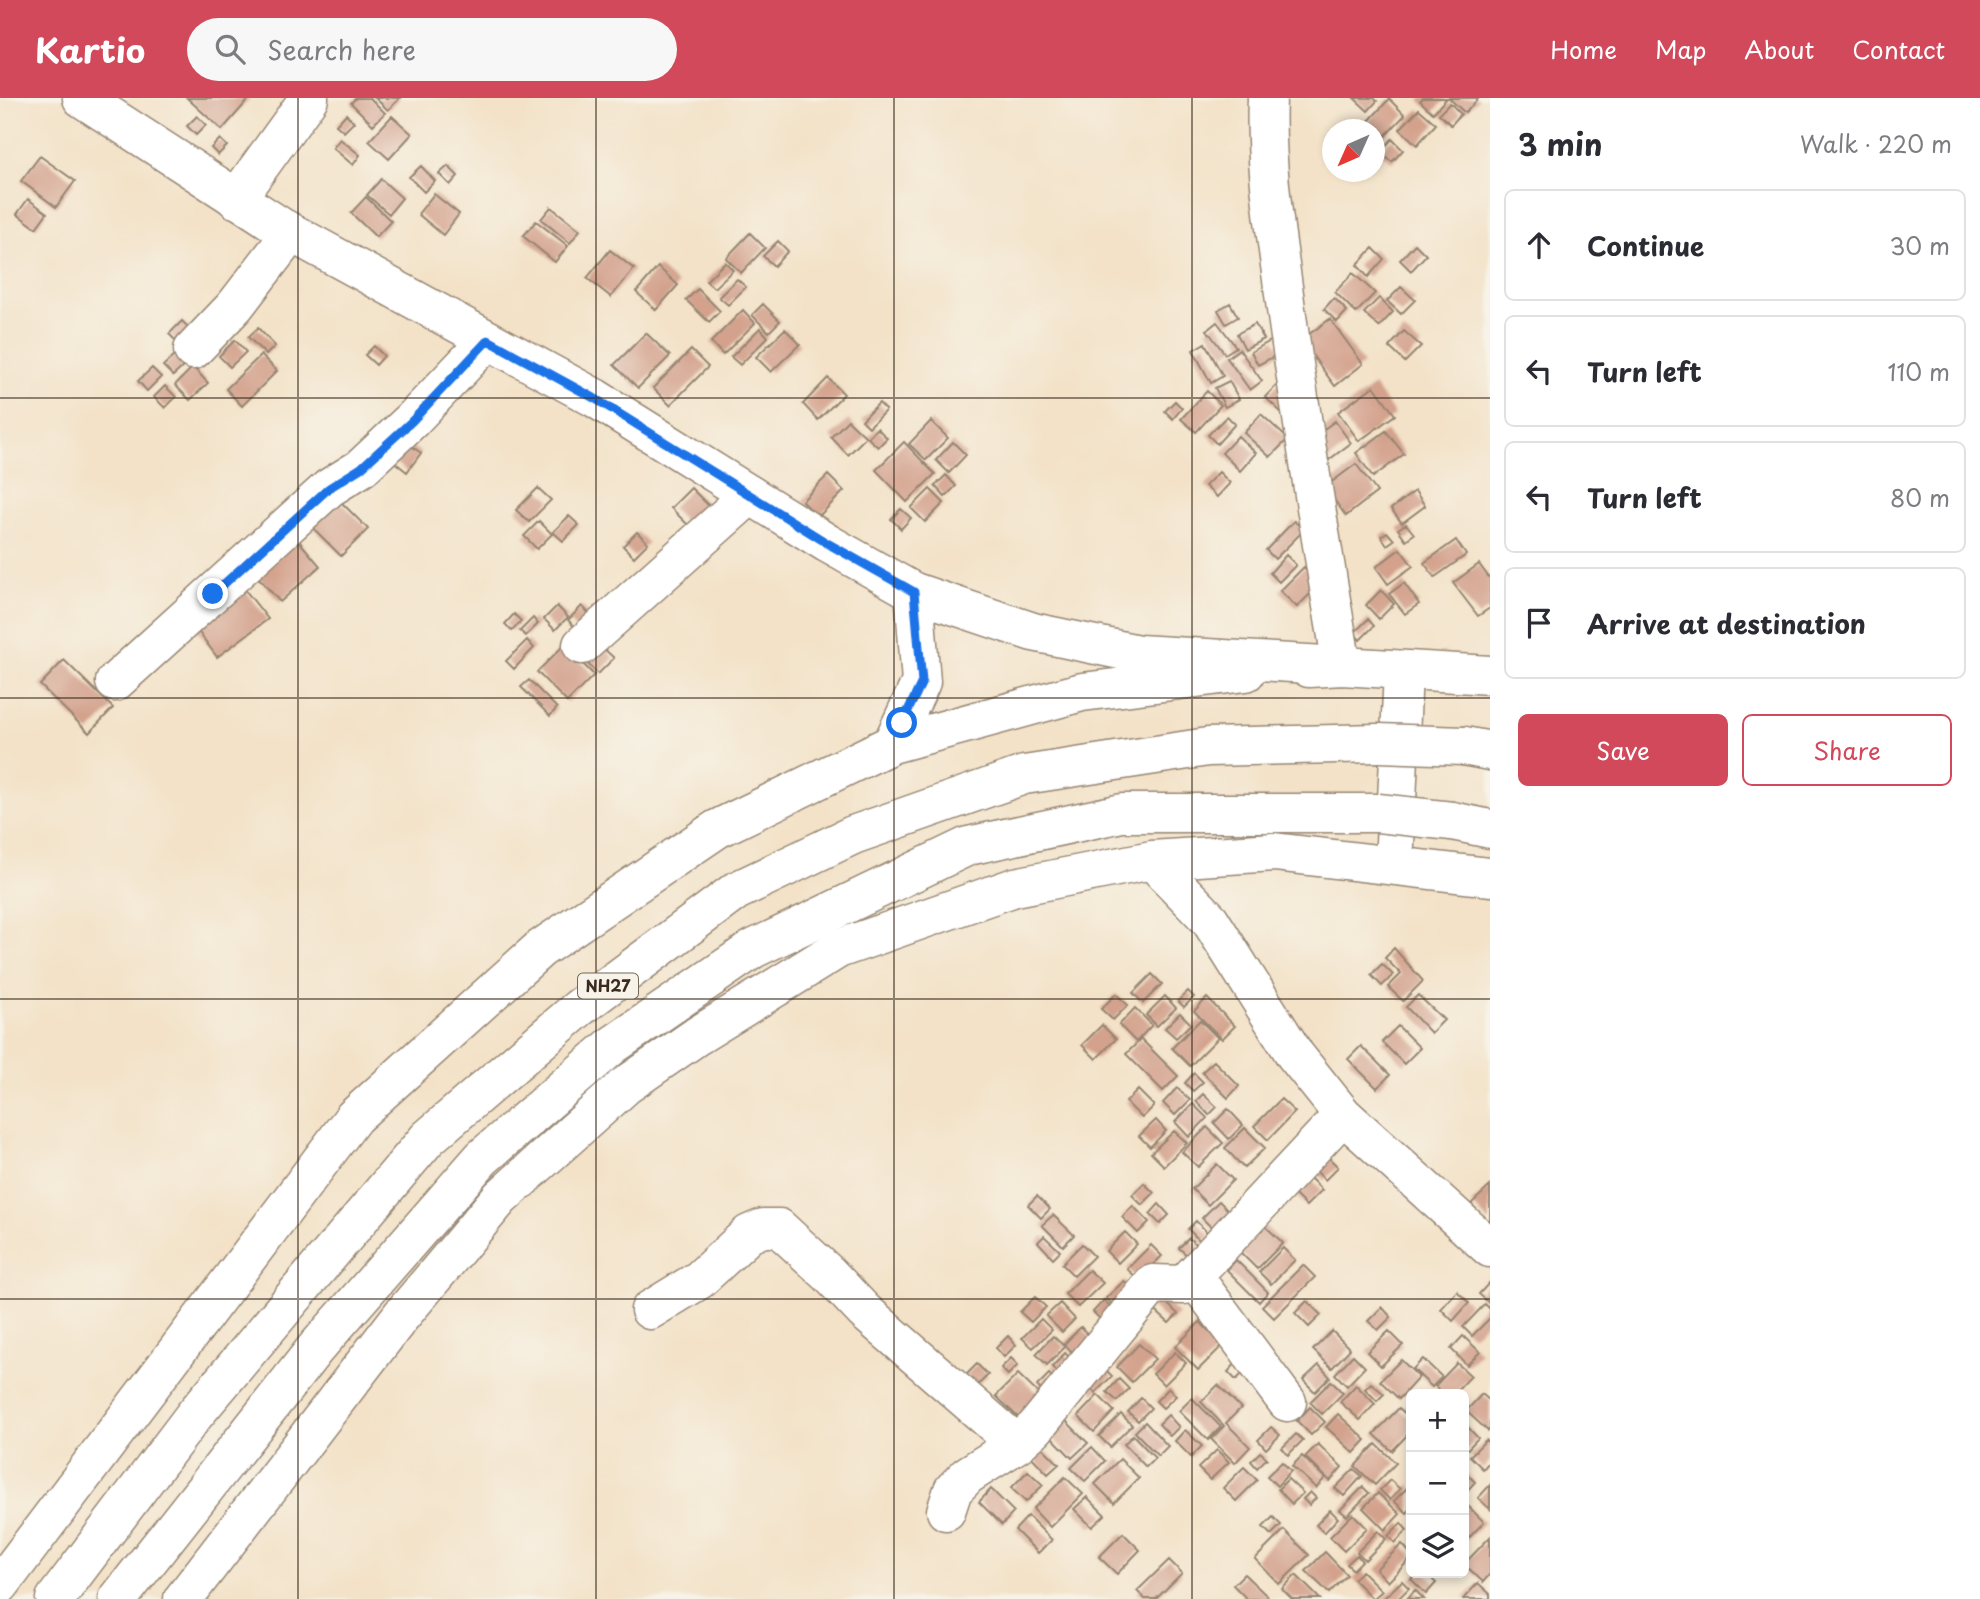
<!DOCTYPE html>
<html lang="en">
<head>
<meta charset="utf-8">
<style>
	:root { --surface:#fff; --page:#f7f7f7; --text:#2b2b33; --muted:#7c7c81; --line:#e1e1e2; --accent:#d1495b }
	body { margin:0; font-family:"Playpen Sans",sans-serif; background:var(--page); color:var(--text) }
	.controls { position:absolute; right:21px; bottom:21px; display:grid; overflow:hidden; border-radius:10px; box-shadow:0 4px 10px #0003 }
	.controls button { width:63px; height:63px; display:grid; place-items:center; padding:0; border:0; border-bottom:2px solid var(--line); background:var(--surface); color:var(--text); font:35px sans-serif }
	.compass { position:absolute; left:1322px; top:21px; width:63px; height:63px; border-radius:50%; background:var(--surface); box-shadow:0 4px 10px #0003; rotate:225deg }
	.stop { position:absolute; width:21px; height:21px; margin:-16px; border:5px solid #1a73e8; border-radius:50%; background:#fff }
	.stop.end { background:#1a73e8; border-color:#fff; box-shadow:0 2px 7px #0008 }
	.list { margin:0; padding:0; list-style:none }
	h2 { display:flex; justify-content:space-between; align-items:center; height:91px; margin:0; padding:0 28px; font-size:30px }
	h2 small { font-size:23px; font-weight:400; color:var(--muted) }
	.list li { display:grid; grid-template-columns:46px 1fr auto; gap:21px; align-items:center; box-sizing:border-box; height:112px; margin:0 14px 14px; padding:0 14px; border:2px solid var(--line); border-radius:10px }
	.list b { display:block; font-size:26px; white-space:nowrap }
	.list em { font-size:23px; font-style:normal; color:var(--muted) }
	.actions { display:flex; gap:14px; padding:21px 28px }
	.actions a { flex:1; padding:16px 0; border:2px solid var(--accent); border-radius:10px; text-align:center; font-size:24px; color:var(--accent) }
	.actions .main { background:var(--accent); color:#fff }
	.icon { flex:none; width:38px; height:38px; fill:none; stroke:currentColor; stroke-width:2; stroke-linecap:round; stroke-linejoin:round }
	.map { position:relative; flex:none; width:1490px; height:1501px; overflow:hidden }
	header { display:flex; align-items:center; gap:42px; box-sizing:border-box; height:98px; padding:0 35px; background:var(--accent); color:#fff }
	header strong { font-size:33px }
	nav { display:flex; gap:38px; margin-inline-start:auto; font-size:24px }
	.search { width:490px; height:63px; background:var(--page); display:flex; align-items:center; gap:18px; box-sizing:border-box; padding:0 24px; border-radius:38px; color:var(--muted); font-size:26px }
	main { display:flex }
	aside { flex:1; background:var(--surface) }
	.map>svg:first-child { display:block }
	.building { fill:#d3a18c }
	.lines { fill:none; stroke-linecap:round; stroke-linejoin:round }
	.minor-casing { stroke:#978673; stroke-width:41 }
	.major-casing { stroke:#978673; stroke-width:41 }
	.highway-casing { stroke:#978673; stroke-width:41 }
	.minor { stroke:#fff; stroke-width:38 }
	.major { stroke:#fff; stroke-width:38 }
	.highway { stroke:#fff; stroke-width:38 }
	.highway-bridge-casing { stroke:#978673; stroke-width:41; stroke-linecap:butt }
	.highway-bridge { stroke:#fff; stroke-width:38 }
	.route { stroke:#1a73e8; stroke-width:9 }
	.grid { fill:none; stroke:#3b2a1e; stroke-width:2; stroke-opacity:0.55 }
	.labels { text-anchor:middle; stroke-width:6; stroke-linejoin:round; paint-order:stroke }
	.shield { fill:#f7f3e8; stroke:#73665b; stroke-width:2 }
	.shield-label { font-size:16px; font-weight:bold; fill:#3b2a1e }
</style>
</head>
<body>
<header>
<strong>Kartio</strong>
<div class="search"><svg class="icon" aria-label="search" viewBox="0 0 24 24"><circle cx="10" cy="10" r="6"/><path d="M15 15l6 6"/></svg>Search here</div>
<nav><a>Home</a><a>Map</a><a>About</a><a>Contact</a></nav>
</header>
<main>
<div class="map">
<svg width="1490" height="1501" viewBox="0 0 1490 1501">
	<rect width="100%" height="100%" fill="#f7f3e8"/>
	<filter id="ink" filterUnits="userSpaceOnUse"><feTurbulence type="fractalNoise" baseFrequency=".0143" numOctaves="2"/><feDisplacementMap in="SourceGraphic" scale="14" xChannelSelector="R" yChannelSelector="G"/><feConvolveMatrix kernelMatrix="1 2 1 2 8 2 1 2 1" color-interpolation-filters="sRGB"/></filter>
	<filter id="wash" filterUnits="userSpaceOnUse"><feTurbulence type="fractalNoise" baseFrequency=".00686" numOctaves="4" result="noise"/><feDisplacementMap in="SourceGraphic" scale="28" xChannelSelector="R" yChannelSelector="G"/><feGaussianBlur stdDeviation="1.57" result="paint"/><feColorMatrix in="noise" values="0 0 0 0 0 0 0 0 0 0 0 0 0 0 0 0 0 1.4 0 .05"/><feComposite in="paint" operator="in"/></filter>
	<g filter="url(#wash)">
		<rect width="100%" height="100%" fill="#f3e2c8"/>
		<g id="blocks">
			<path class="building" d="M187,0H250L222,32Z
				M356,0H370L385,15L373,27L351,5Z
				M375,0H400L388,12Z
				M1354,0H1374L1377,3L1368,13Z
				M1423,0H1447L1433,15L1420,3Z
				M1449,0H1479L1465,15Z
				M1389,1L1405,17L1384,39L1368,24Z
				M1450,5L1461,16L1451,27L1439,16Z
				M1419,11L1436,26L1417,47L1400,31Z
				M346,16L354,24L344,34L336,27Z
				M197,18L206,27L196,37L187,28Z
				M392,18L412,36L389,61L369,43Z
				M220,41L227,48L218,57L211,50Z
				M340,41L360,57L353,67L333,50Z
				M1392,41L1403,52L1392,64L1380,54Z
				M40,58L75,83L56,109L21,83Z
				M421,68L435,83L424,94L409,79Z
				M448,68L458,78L450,87L439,76Z
				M381,81L402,100L389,116L367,97Z
				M434,96L459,116L443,137L418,116Z
				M366,99L391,123L376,139L351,115Z
				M28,101L47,115L36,130L17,116Z
				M551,109L580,132L570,145L541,121Z
				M536,123L568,148L555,164L523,138Z
				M750,135L765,150L741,175L726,160Z
				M778,143L788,153L774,168L763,158Z
				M1415,146L1426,157L1411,173L1400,162Z
				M1373,150L1384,161L1368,179L1357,167Z
				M610,152L634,171L611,199L587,180Z
				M725,164L733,172L714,190L706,183Z
				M658,169L678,187L656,212L636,194Z
				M1353,175L1375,195L1356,215L1335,194Z
				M737,181L746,189L728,207L719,199Z
				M1401,189L1415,202L1401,216L1387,203Z
				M698,191L720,213L709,224L686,202Z
				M1334,200L1347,213L1337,224L1324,211Z
				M1379,200L1393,214L1379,229L1364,215Z
				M1230,205L1238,219L1226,226L1218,212Z
				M763,206L780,223L769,234L752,217Z
				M743,212L755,225L723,257L711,244Z
				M1330,221L1363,266L1335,288L1301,242Z
				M182,223L192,233L179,246L169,236Z
				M1217,224L1236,249L1225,256L1207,232Z
				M1255,226L1264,241L1245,251L1237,236Z
				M258,230L275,248L266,257L248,239Z
				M760,230L768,239L740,267L731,259Z
				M785,231L800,246L771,274L756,259Z
				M1404,233L1421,248L1405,264L1389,249Z
				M646,235L670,258L638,290L614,267Z
				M1274,241L1282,254L1258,267L1251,254Z
				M235,242L246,254L230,269L219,258Z
				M1205,245L1223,278L1211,285L1193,252Z
				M374,248L384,258L376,267L365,257Z
				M1239,251L1262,283L1250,292L1227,260Z
				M691,252L708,269L670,307L653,290Z
				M175,257L185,267L173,278L163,268Z
				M261,257L277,273L242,308L226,291Z
				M193,269L208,285L190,302L175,287Z
				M152,270L161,279L147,293L138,283Z
				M828,280L844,296L818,322L803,306Z
				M1229,283L1239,301L1225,309L1215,290Z
				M1278,286L1284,317L1265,299Z
				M165,288L176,299L165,310L154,299Z
				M1374,288L1395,317L1359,343L1338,314Z
				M1207,293L1221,307L1196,334L1181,321Z
				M1175,303L1182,310L1173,321L1165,313Z
				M879,305L886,312L869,329L862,322Z
				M1261,316L1288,341L1270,359L1244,335Z
				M1227,318L1235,326L1217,346L1208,337Z
				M848,322L866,339L848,357L831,339Z
				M931,323L948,340L926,362L909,346Z
				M1335,323L1351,345L1326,364L1309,342Z
				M877,330L887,340L878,349L868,340Z
				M1386,333L1404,356L1373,379L1356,355Z
				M1238,338L1256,355L1240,373L1222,355Z
				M406,344L421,355L407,374L392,362Z
				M904,344L935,376L907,404L876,372Z
				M953,344L966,357L949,375L936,362Z
				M1356,366L1377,394L1346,418L1325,389Z
				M1219,374L1230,385L1217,399L1205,388Z
				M828,377L844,393L818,419L802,403Z
				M946,377L956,388L945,399L935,388Z
				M538,390L551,402L529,424L516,412Z
				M691,390L714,413L694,433L671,410Z
				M930,391L944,405L925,424L911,410Z
				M1415,393L1425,408L1402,425L1391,411Z
				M332,395L368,431L341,458L305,422Z
				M901,411L911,420L901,431L891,421Z
				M569,418L579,427L563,443L553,434Z
				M539,423L552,436L537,451L524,438Z
				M1294,423L1304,432L1275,461L1266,452Z
				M1406,426L1414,436L1406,442L1398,431Z
				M637,434L648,445L634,459L623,448Z
				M1387,434L1394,442L1387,447L1381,438Z
				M298,442L320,468L280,504L257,478Z
				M1456,442L1466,457L1435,479L1424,465Z
				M1400,451L1413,468L1388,486L1376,469Z
				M1286,457L1296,467L1279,484L1270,475Z
				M1479,466L1490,481V510L1478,518L1453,485Z
				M1304,469L1320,486L1297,509L1280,493Z
				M1404,485L1419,506L1405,516L1389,496Z
				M242,488L268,521L217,559L192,525Z
				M1381,492L1394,506L1379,521L1366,507Z
				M557,508L568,519L555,532L544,521Z
				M582,508L596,523L582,537L568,522Z
				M514,516L521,523L512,533L505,526Z
				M533,520L538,526L526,538L520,533Z
				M1368,521L1374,528L1360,542L1354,535Z
				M527,542L534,550L514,571L506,563Z
				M564,547L594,577L567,604L537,574Z
				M601,548L614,560L598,576L586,564Z
				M64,562L113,610L89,635L40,587Z
				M529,582L557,610L550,618L521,589Z
				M1394,850L1423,883L1403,903L1388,889L1401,876L1385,860Z
				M1382,866L1393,877L1382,888L1371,877Z
				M1152,876L1162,886L1143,905L1133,895Z
				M1188,893L1194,899L1184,909L1178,903Z
				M1116,896L1128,907L1113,922L1101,911Z
				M1418,897L1444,922L1431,935L1406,909Z
				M1165,898L1176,910L1157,928L1146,917Z
				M1207,900L1235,928L1222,941L1194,913Z
				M1135,910L1152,927L1136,944L1119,927Z
				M1180,915L1191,926L1176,940L1165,930Z
				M1200,922L1218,940L1190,968L1172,950Z
				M1102,927L1116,941L1096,961L1082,947Z
				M1398,928L1420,950L1404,966L1382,944Z
				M1141,941L1178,978L1163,993L1126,956Z
				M1361,948L1390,977L1377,990L1348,961Z
				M1214,963L1239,988L1228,1000L1202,974Z
				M1194,975L1203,984L1193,993L1185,985Z
				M1177,990L1190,1002L1175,1017L1163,1005Z
				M1138,992L1154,1008L1142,1020L1126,1004Z
				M1203,996L1217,1009L1209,1017L1196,1003Z
				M1281,1001L1295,1014L1268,1042L1254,1028Z
				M1193,1006L1207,1020L1189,1039L1175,1024Z
				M1228,1011L1243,1027L1229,1041L1214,1025Z
				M1156,1022L1166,1033L1150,1049L1139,1038Z
				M1207,1029L1223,1045L1198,1069L1182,1054Z
				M1245,1030L1265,1050L1244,1070L1225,1050Z
				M1174,1033L1187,1045L1164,1068L1151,1055Z
				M1322,1053L1338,1069L1325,1082L1309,1066Z
				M1217,1066L1233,1082L1208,1107L1192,1091Z
				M1301,1071L1322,1092L1306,1108L1285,1087Z
				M1144,1085L1154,1095L1142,1107L1132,1097Z
				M1490,1088V1125L1471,1106Z
				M1037,1098L1050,1111L1041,1120L1028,1107Z
				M1219,1103L1234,1118L1217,1135L1202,1120Z
				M1159,1106L1169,1117L1160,1126L1150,1116Z
				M1133,1108L1149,1124L1138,1135L1122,1119Z
				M1053,1117L1074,1137L1063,1148L1042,1127Z
				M1196,1123L1211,1138L1203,1146L1188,1131Z
				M1265,1128L1283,1145L1257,1171L1239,1153Z
				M1125,1134L1137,1146L1118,1165L1106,1153Z
				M1044,1138L1060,1153L1053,1160L1038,1144Z
				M1189,1140L1200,1150L1190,1160L1179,1150Z
				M1082,1146L1094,1158L1074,1178L1062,1166Z
				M1151,1147L1162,1158L1138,1181L1127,1171Z
				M1283,1150L1295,1162L1271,1186L1259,1174Z
				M1236,1162L1268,1194L1259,1204L1227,1172Z
				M1303,1167L1315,1179L1274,1220L1262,1208Z
				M1089,1172L1103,1185L1078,1209L1065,1196Z
				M1124,1183L1138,1197L1120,1214L1106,1200Z
				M1490,1184V1206L1479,1196Z
				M1457,1193L1469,1205L1453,1223L1441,1211Z
				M1159,1198L1178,1216L1169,1225L1150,1208Z
				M1035,1199L1046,1209L1031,1224L1020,1214Z
				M1104,1202L1117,1215L1106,1227L1093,1214Z
				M1307,1203L1321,1217L1309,1229L1295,1215Z
				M1060,1205L1075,1221L1062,1234L1046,1218Z
				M1485,1206L1490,1211V1220L1472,1238L1463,1229Z
				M1382,1209L1391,1219L1378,1232L1368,1223Z
				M1041,1221L1052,1232L1033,1250L1022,1240Z
				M1200,1224L1223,1247L1198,1272L1175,1249Z
				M1081,1229L1091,1240L1075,1257L1064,1246Z
				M1332,1233L1350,1251L1332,1270L1313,1252Z
				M1389,1233L1403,1247L1381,1268L1367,1254Z
				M1008,1238L1016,1247L1004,1259L996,1250Z
				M1053,1238L1065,1249L1047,1267L1036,1256Z
				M1463,1238L1480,1254L1467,1267L1451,1251Z
				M1139,1246L1155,1261L1132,1284L1117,1269Z
				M1175,1254L1186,1265L1164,1287L1153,1276Z
				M1065,1255L1072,1262L1059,1276L1052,1269Z
				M1353,1257L1365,1269L1347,1288L1335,1276Z
				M1011,1260L1018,1267L1008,1277L1001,1270Z
				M1423,1261L1442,1279L1432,1289L1413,1271Z
				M1401,1262L1419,1279L1399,1301L1380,1283Z
				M1237,1264L1245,1273L1236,1282L1228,1274Z
				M1457,1265L1471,1278L1454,1296H1444L1435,1288Z
				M977,1266L988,1277L977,1288L966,1277Z
				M1319,1267L1330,1279L1315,1294L1303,1282Z
				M1103,1269L1112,1278L1095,1295L1086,1286Z
				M1018,1276L1047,1304L1025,1326L996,1298Z
				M1049,1276L1056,1283L1044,1295L1037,1288Z
				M1119,1281L1129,1291L1117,1303L1107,1294Z
				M1331,1283L1343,1295L1322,1316L1310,1304Z
				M1371,1285L1384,1296L1377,1303L1365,1291Z
				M1218,1287L1241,1310L1226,1325L1250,1349L1235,1365L1211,1341L1224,1328L1201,1304Z
				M1356,1287L1375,1306L1360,1322L1340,1304Z
				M1169,1290L1176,1298L1163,1310L1156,1303Z
				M1482,1296L1490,1303V1331L1488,1333L1466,1313Z
				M1098,1297L1114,1313L1094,1334L1078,1318Z
				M1141,1300L1151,1310L1138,1323L1128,1314Z
				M1192,1300L1221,1329L1208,1342L1179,1313Z
				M1310,1309L1325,1324L1311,1337L1297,1323Z
				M1399,1310L1411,1321V1333L1392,1353L1374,1336Z
				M1121,1316L1132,1327L1110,1349L1099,1338Z
				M1338,1316L1366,1342L1354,1355L1326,1329Z
				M1060,1317L1088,1345L1072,1360L1045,1332Z
				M1168,1317L1179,1329L1170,1338L1159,1326Z
				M1145,1324L1168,1348L1158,1358L1135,1334Z
				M1464,1325L1478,1340L1464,1355Z
				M1271,1329L1280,1337L1266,1351L1258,1342Z
				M1185,1332L1202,1348L1191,1359L1175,1343Z
				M1296,1336L1303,1342L1288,1357L1282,1350Z
				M1133,1337L1155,1360L1146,1369L1124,1346Z
				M1486,1342L1490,1346V1363L1483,1371L1470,1358Z
				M1038,1345L1059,1366L1048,1376L1028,1355Z
				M1318,1346L1342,1369L1330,1383L1305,1359Z
				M1376,1346L1396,1365L1375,1387L1355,1368Z
				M1092,1349L1105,1363L1085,1383L1071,1370Z
				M1217,1352L1229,1364L1210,1382L1198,1370Z
				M1260,1354L1267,1360L1257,1370L1251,1363Z
				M1302,1358L1325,1380L1316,1390L1292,1368Z
				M1120,1361L1139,1380L1114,1405L1095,1386Z
				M1282,1364L1291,1373L1277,1388L1267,1378Z
				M1244,1369L1257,1382L1236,1403L1223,1390Z
				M1354,1371L1362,1378L1344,1398L1335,1390Z
				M1028,1373L1043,1387L1026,1404L1011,1390Z
				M1467,1376L1475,1384L1464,1396V1379Z
				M1065,1379L1083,1396L1050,1429L1033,1411Z
				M1288,1381L1303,1395L1292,1406L1278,1391Z
				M1390,1382L1400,1391L1390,1402L1380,1392Z
				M1411,1386V1410L1407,1415L1394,1403Z
				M1490,1387V1411L1478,1400Z
				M1363,1389L1369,1395L1347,1418L1340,1412Z
				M991,1391L1014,1414L1002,1427L979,1404Z
				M1310,1394L1316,1400L1309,1407L1303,1401Z
				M1378,1395L1400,1416L1385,1432L1363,1410Z
				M1087,1399L1105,1417L1092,1429L1074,1411Z
				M1464,1404L1484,1424L1464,1445Z
				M1330,1412L1338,1420L1324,1435L1316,1427Z
				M1353,1416L1367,1430L1344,1453L1330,1439Z
				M1028,1418L1052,1442L1038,1455L1015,1432Z
				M1273,1419L1281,1427L1271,1437L1263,1429Z
				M1401,1425L1407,1432L1395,1445L1388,1438Z
				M1284,1432L1309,1457L1279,1486L1255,1461Z
				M1378,1433L1386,1441L1365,1462L1357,1454Z
				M1123,1435L1140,1452L1117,1476L1099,1459Z
				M1490,1439V1476L1483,1484L1464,1466Z
				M1402,1446L1411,1456V1460L1388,1484L1376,1471Z
				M1325,1454L1347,1477L1329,1495L1306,1473Z
				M1357,1457L1362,1463L1353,1472L1347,1466Z
				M1169,1462L1182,1475L1156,1501H1145L1137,1493Z
				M1362,1473L1382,1493L1373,1501L1353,1481Z
				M1417,1475H1426L1436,1485L1426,1496L1411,1481Z
				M1244,1476L1267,1498L1264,1501H1247L1233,1487Z
				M1296,1477L1320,1501H1292L1282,1491Z
				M1402,1483L1409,1490L1398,1501H1383Z
				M1478,1485L1490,1496V1501H1463Z
				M1415,1492L1424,1501H1407Z"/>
		</g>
	</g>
	<g filter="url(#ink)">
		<use href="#blocks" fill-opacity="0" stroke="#978673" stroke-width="2"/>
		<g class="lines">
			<g class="minor-casing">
				<path id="minor" d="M1267,0C1264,71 1277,141 1286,211C1303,331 1322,449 1342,568
					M236,101L309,0
					M193,252L235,208L291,135
					M582,547L750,397
					M1309,570L1342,568L1490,577
					M115,584L329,390L361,370L412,322L488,242
					M892,646L921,584L914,494
					M1152,762L1210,822L1295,957L1343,1017L1490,1150
					M1193,1178L1287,1304
					M650,1212L699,1182L749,1136L763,1130H779L829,1176L864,1213L1017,1346L1035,1330L1153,1186L1184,1187L1343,1017
					M946,1413L953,1392L968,1377L1017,1346
					M0,1487L354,1019L540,851L717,731L892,646L1082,594L1246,574
					M183,1501L401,1218L500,1100L625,988L697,938L838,851L1015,789L1152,762L1274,754L1490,779"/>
			</g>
			<g class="major-casing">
				<path id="major" d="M82,0L281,129L595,300L827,445L914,494L1033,534L1139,556L1342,568"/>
			</g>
			<g class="highway-casing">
				<path id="highway" d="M1464,648L1490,653
					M1452,723L1490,731
					M1394,767L1403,574
					M55,1501L195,1316L428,1040L579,910L736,793L853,737L1024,677L1208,649L1379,645
					M118,1501L315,1251L482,1060L613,947L753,851L968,748L1122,715H1378"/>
			</g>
			<use href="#minor" class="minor"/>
			<use href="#major" class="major"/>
			<use href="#highway" class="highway"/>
			<g class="highway-bridge-casing">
				<path id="highway-bridge" d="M1379,645L1464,648
					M1378,715L1452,723"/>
			</g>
			<use href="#highway-bridge" class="highway-bridge"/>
		</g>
	</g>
	<g class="lines" filter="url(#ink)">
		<path class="route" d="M213,496L329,390L361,370L412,323L488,242L594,300L827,445L914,494L922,584L902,625"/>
	</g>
	<path class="grid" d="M298,0V1501M596,0V1501M894,0V1501M1192,0V1501M0,300H1490M0,600H1490M0,901H1490M0,1201H1490"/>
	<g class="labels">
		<rect class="shield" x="578" y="875.5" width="60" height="25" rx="5"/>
		<g class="shield-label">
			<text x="608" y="894">NH27</text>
		</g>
	</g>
</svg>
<div class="controls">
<button>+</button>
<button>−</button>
<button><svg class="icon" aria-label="layers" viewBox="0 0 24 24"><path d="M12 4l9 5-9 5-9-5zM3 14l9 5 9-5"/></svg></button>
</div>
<svg class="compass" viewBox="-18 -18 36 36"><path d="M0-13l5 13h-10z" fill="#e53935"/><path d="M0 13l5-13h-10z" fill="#7c7c81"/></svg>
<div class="stop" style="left:902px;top:625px"></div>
<div class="stop end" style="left:213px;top:496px"></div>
</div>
<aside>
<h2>3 min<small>Walk · 220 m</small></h2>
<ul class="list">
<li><svg class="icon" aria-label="ahead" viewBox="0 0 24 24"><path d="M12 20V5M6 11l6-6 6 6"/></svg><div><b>Continue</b></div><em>30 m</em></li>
<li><svg class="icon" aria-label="left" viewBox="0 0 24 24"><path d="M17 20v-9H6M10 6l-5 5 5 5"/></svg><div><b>Turn left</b></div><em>110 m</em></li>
<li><svg class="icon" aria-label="left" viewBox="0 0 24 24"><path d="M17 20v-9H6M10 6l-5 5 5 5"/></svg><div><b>Turn left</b></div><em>80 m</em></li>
<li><svg class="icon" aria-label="arrive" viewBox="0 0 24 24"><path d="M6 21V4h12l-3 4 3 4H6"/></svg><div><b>Arrive at destination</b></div></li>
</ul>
<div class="actions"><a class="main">Save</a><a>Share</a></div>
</aside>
</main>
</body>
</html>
